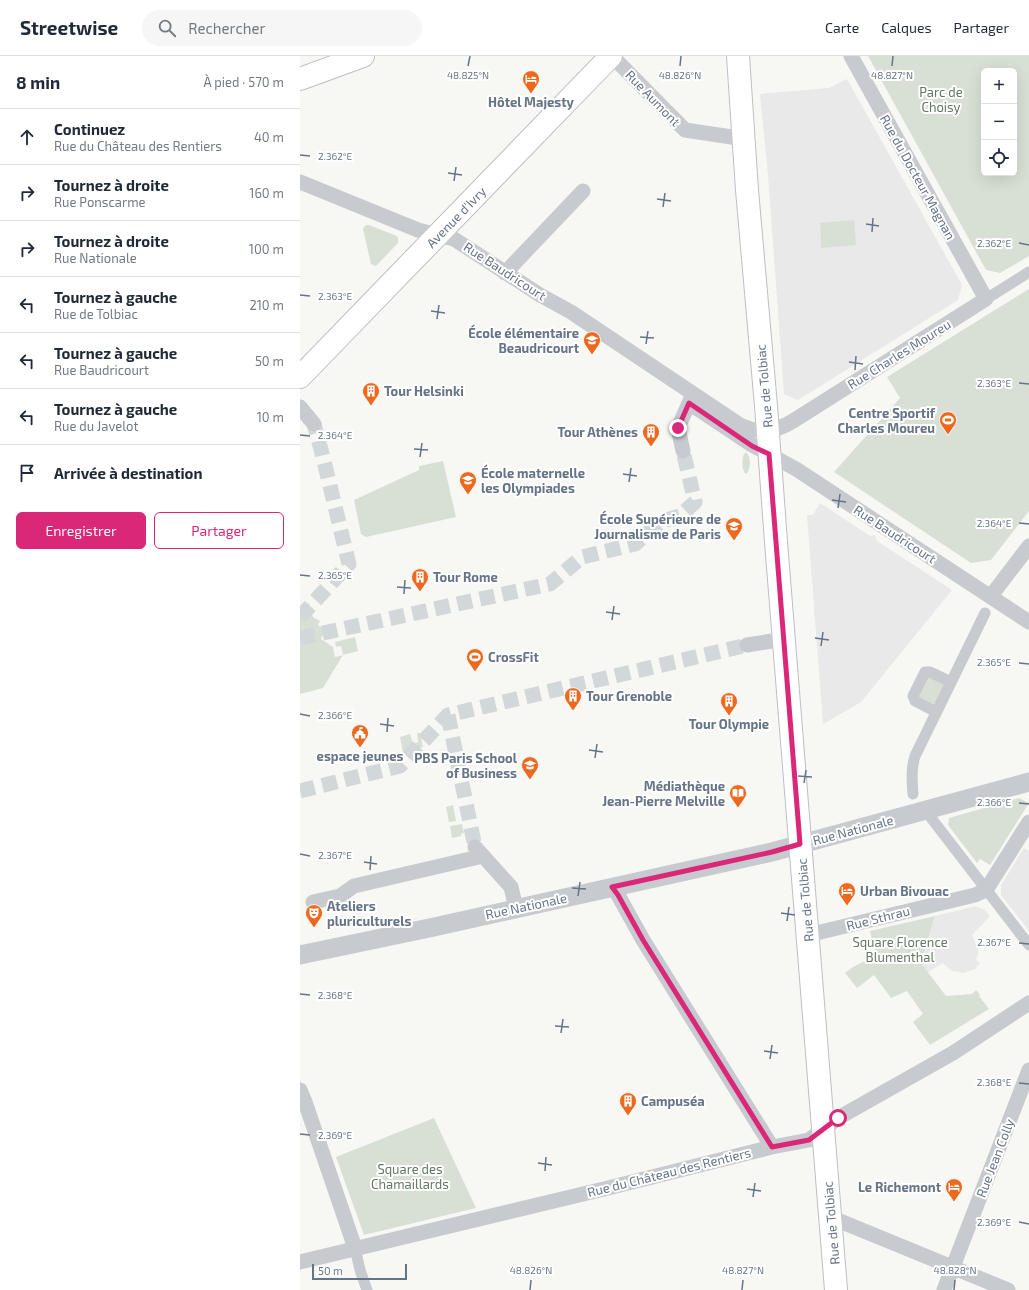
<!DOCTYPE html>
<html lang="fr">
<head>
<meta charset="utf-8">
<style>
	:root { --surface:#fff; --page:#f6f6f7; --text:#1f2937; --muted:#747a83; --line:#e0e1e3; --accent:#db2777 }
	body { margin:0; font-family:"Exo 2",sans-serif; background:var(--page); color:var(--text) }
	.controls { position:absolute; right:12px; top:12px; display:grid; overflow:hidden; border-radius:6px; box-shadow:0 4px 16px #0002 }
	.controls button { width:36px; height:36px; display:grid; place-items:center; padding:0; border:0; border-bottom:1px solid var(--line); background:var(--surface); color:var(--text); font:20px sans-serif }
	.scale { position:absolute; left:12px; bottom:10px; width:95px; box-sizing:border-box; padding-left:4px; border:2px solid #657487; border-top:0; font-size:11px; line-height:14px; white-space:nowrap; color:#657487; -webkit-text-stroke:3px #fff; paint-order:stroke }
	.stop { position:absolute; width:12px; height:12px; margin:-9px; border:3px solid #db2777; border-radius:50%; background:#fff }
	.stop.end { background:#db2777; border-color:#fff; box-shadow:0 1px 4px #0008 }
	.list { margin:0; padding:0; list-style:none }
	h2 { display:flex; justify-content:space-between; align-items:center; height:52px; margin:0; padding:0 16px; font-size:17px }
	h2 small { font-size:13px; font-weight:400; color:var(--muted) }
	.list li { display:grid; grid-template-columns:26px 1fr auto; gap:12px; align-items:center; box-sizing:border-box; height:56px; padding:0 16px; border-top:1px solid var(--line) }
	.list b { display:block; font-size:15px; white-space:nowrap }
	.list p { margin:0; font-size:13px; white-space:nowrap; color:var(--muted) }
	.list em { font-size:13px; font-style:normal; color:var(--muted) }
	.actions { display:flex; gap:8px; padding:12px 16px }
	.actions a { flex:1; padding:9px 0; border:1px solid var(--accent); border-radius:6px; text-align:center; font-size:14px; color:var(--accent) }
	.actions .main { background:var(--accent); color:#fff }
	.icon { flex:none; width:22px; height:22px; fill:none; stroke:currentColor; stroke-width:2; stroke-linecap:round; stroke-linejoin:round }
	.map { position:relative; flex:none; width:729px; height:1234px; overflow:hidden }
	header { display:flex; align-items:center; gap:24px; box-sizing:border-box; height:56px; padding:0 20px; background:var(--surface); border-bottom:1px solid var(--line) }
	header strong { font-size:19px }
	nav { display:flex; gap:22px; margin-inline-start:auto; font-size:14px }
	.search { width:280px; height:36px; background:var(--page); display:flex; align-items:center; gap:10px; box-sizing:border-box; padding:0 14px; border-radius:22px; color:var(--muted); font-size:15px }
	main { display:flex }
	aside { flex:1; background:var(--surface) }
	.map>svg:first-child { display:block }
	.built { fill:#e8e9e8 }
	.green { fill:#d8e0d5; fill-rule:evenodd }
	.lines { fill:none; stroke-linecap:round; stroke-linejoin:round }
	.minor-tunnel { stroke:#d2d7d9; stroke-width:15; stroke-dasharray:15 8; stroke-linecap:butt }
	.secondary-casing { stroke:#bcbfc4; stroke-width:24 }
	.pedestrian { stroke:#c7cace; stroke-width:11 }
	.minor { stroke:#c7cace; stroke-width:15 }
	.tertiary { stroke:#c7cace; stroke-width:19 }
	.secondary { stroke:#fff; stroke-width:22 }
	.route { stroke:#db2777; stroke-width:5 }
	.ticks { fill:none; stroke:#657487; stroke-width:1.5 }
	.labels { text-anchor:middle; stroke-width:4; stroke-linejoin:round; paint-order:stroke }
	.park-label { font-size:13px; fill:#627960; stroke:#fff }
	.street-label { font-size:13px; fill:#657487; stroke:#fff }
	.poi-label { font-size:13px; font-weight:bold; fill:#657487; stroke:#fff; text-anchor:start }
	.ticks-label { font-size:10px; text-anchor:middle; fill:#657487; stroke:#fff; stroke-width:4; stroke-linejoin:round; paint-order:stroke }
</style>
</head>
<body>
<header>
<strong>Streetwise</strong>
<div class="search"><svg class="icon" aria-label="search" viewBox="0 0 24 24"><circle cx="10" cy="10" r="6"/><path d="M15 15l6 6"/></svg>Rechercher</div>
<nav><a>Carte</a><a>Calques</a><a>Partager</a></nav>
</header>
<main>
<aside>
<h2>8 min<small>À pied · 570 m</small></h2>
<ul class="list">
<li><svg class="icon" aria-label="ahead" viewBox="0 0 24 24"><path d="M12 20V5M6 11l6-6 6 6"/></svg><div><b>Continuez</b><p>Rue du Château des Rentiers</p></div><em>40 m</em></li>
<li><svg class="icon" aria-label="right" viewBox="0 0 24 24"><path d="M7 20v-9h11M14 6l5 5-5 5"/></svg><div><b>Tournez à droite</b><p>Rue Ponscarme</p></div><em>160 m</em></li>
<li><svg class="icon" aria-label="right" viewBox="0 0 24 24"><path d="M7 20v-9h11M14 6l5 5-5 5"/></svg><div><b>Tournez à droite</b><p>Rue Nationale</p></div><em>100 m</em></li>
<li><svg class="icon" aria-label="left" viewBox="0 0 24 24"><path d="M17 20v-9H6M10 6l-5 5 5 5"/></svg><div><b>Tournez à gauche</b><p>Rue de Tolbiac</p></div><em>210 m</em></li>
<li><svg class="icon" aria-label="left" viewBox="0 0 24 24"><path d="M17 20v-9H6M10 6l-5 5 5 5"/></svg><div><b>Tournez à gauche</b><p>Rue Baudricourt</p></div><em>50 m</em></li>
<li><svg class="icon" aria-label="left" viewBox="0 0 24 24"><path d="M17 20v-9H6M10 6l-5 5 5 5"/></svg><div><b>Tournez à gauche</b><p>Rue du Javelot</p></div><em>10 m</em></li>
<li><svg class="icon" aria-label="arrive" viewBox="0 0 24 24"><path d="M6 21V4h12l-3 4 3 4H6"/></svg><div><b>Arrivée à destination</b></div></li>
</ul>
<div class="actions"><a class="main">Enregistrer</a><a>Partager</a></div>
</aside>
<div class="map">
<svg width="729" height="1234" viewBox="0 0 729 1234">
	<rect width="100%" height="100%" fill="#f7f8f4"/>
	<path class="built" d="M547,23L662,229L658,244L498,344L484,338L468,119L460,38L529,32Z
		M520,447L570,480L575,479L577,485L652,534L561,646L523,668L507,459H513Z
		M724,792L729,795V875L701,839V829Z
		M676,850L685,854L690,860L672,879L678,893V898L676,904L680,907L675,913L664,917L652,915L643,907L628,916L621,907L635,860Z"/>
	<path class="green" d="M568,0H729V200L700,217L686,214ZM684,15H714V117H684Z
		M554,164L556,189L521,192L520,167Z
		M66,169H69L97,180L98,183V187L77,209L75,210L71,208L63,173L64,171Z
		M729,233V455L691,504L671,507L534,416L600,342L587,321Z
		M446,396C451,401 451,409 448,416L446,418C441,414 442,403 444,398Z
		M143,405L156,461L66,481L61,478L54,444L119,414V410Z
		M9,547L13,561L20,565L18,569L25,574L21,583L33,591L35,601L43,599L23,632L0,638V557Z
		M55,581L58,595L43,599L41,590L36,591L35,586Z
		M626,620L645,628L634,650L618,643Z
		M117,677H120L123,691L103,696L100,681L110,678L113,688L118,686Z
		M719,742L729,747L690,809L680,803L677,807L648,769L649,762Z
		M153,749L156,765L149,766L146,751Z
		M162,768L164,777L161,778V780L152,782L150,770Z
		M635,860L621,907L646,940L672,938L676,934L680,939L679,940L689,953L630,989L613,966L623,958L607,935L591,942L574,919L557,932L545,917L553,911L576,899L570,875Z
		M134,1062L176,1152L64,1179L36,1101Z"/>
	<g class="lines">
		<path class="minor-tunnel" d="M0,561L49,508L23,401L14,368
			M0,582L250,528L282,501L335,488L362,465L380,460L395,446L383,395
			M148,659L175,791
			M0,735L100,710L148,659L447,589"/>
		<g class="secondary-casing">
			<path id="secondary" d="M438,0L447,134L466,350L476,486L536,1234
				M0,23L63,0
				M0,321L311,0"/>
		</g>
		<path class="pedestrian" d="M686,243L729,216
			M636,656L615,645L613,640L625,616H630L651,626
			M613,738C612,724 611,713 615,700L685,557
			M625,754L729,889
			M55,1192L60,1214L67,1234"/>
		<path class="minor" d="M312,0L385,74L445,83
			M0,126L118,174L154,183L240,239L271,256L440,369C459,378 475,376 493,365L686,243L551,0
			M205,217L283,135
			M389,347L452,389L496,413L729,566
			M0,351L14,368
			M383,395L378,372L393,338
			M691,540L729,490
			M447,589L484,583
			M175,791L211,831L216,852
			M312,831L318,839L343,884L472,1091
			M13,846L40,840L54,830L183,800
			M508,879L675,839L686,834L729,766
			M0,1034L5,1046L55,1192
			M530,1161L708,1234
			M0,1206L308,1132L472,1091L509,1084L538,1062L653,997L729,947
			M644,1234L729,1014"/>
		<path class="tertiary" d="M0,899L134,871L472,796L729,726"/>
		<use href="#secondary" class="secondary"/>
	</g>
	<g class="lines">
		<path class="route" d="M378,372L389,347L452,390L469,398L500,788L472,796L312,831L318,839L343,884L472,1091L509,1084L538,1062"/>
	</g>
	<path class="ticks" d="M168,10L170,0M380,10L381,0M592,10L593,0M0,99L10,100M148,117L162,119M154,125L156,111M357,143L371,145M363,151L365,137M566,168L579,170M572,176L573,162M719,187L729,189M0,239L10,240M131,255L145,257M137,263L139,249M340,281L354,282M346,288L348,275M549,306L563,308M555,314L556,300M719,327L729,328M0,379L10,380M114,393L128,394M120,401L122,387M323,418L337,420M329,426L331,412M532,444L546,446M538,452L540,438M719,467L729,468M0,519L10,520M97,531L111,532M104,538L105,524M306,556L320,558M312,564L314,550M515,582L529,584M521,590L523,576M719,607L729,608M0,658L10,660M80,668L94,670M87,676L88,662M289,694L303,696M295,702L297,688M498,720L512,721M504,727L506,714M719,747L729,748M0,798L10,800M64,806L77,808M70,814L71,800M272,832L286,833M278,840L280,826M481,857L495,859M487,865L489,851M719,887L729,888M0,938L10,939M255,970L269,971M261,977L263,963M464,995L478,997M470,1003L472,989M719,1027L729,1028M0,1078L10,1079M238,1107L252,1109M245,1115L246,1101M447,1133L461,1135M453,1141L455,1127M719,1166L729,1168M230,1234L231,1224M442,1234L443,1224M654,1234L655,1224"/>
	<defs>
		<g id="hotel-pin" transform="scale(0.9)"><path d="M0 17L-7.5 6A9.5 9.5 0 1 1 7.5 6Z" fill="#ec6920" stroke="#fff"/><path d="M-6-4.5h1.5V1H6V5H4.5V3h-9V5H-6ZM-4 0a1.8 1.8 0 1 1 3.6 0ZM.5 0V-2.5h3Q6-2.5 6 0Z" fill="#fff"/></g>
		<g id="school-pin" transform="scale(0.9)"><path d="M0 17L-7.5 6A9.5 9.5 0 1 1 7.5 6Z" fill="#ec6920" stroke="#fff"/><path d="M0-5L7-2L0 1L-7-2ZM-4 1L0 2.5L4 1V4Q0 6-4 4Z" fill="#fff"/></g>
		<g id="building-pin" transform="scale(0.9)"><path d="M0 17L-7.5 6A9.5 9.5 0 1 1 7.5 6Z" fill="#ec6920" stroke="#fff"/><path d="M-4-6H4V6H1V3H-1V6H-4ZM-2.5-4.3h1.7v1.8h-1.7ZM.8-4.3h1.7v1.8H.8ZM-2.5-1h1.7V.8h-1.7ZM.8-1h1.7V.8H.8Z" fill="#fff"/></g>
		<g id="stadium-pin" transform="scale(0.9)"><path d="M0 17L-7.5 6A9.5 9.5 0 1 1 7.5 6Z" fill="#ec6920" stroke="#fff"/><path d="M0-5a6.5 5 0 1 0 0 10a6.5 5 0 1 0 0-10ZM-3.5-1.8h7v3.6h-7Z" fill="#fff"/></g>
		<g id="university-pin" transform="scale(0.9)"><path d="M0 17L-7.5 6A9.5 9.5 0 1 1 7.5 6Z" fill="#ec6920" stroke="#fff"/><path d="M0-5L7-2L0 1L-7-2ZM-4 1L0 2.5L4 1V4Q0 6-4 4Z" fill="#fff"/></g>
		<g id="civic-pin" transform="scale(0.9)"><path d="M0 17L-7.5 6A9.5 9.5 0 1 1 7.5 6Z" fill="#ec6920" stroke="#fff"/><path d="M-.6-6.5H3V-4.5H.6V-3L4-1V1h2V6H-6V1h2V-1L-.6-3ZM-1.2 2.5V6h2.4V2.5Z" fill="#fff"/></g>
		<g id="library-pin" transform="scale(0.9)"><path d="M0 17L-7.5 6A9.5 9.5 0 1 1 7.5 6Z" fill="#ec6920" stroke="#fff"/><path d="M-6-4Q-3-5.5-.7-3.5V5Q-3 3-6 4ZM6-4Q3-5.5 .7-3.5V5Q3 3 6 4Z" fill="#fff"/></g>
		<g id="theatre-pin" transform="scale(0.9)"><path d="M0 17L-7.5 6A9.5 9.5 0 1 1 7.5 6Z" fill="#ec6920" stroke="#fff"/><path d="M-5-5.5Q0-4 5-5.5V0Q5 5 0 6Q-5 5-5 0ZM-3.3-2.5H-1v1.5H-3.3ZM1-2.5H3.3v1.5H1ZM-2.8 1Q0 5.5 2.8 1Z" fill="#fff"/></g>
	</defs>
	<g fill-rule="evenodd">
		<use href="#hotel-pin" x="231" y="23"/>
		<use href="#school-pin" x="292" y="284"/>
		<use href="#building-pin" x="71" y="335"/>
		<use href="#stadium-pin" x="648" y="364"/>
		<use href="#building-pin" x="351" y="376"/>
		<use href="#school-pin" x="168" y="424"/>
		<use href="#university-pin" x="434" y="470"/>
		<use href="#building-pin" x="120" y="521"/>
		<use href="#stadium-pin" x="175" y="601"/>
		<use href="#building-pin" x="273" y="640"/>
		<use href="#building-pin" x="429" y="645"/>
		<use href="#civic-pin" x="60" y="677"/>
		<use href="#university-pin" x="230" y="709"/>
		<use href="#library-pin" x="438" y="737"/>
		<use href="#hotel-pin" x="547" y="835"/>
		<use href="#theatre-pin" x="14" y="857"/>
		<use href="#building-pin" x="328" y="1045"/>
		<use href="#hotel-pin" x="654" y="1131"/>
	</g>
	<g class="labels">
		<g class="park-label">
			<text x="641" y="41">Parc de<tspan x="641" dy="15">Choisy</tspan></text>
			<text x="600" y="891">Square Florence<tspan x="600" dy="15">Blumenthal</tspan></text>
			<text x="110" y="1118">Square des<tspan x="110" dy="15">Chamaillards</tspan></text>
		</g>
		<g class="street-label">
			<text transform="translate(353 42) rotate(46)" y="5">Rue Aumont</text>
			<text transform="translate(618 121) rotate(61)" y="5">Rue du Docteur Magnan</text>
			<text transform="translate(156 161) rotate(-46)" y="5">Avenue d'Ivry</text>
			<text transform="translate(205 215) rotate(33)" y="5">Rue Baudricourt</text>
			<text transform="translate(599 298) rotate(-32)" y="5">Rue Charles Moureu</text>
			<text transform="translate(464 330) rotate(-95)" y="5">Rue de Tolbiac</text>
			<text transform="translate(595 478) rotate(33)" y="5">Rue Baudricourt</text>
			<text transform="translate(553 774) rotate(-15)" y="5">Rue Nationale</text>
			<text transform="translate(505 844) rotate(-95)" y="5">Rue de Tolbiac</text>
			<text transform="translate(226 850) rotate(-12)" y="5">Rue Nationale</text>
			<text transform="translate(578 862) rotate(-14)" y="5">Rue Sthrau</text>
			<text transform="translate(695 1102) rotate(-69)" y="5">Rue Jean Colly</text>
			<text transform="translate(369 1116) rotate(-14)" y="5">Rue du Château des Rentiers</text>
			<text transform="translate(531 1167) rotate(-95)" y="5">Rue de Tolbiac</text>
		</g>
		<g class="poi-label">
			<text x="231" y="51" text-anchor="middle">Hôtel Majesty</text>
			<text x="279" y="282" text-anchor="end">École élémentaire<tspan x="279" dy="15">Beaudricourt</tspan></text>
			<text x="84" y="340">Tour Helsinki</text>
			<text x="635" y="362" text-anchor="end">Centre Sportif<tspan x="635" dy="15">Charles Moureu</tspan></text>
			<text x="338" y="381" text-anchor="end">Tour Athènes</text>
			<text x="181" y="422">École maternelle<tspan x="181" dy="15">les Olympiades</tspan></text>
			<text x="421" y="468" text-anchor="end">École Supérieure de<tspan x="421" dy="15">Journalisme de Paris</tspan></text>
			<text x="133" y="526">Tour Rome</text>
			<text x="188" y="606">CrossFit</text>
			<text x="286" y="645">Tour Grenoble</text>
			<text x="429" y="673" text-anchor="middle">Tour Olympie</text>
			<text x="60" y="705" text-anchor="middle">espace jeunes</text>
			<text x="217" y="707" text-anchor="end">PBS Paris School<tspan x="217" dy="15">of Business</tspan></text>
			<text x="425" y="735" text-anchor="end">Médiathèque<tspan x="425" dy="15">Jean-Pierre Melville</tspan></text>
			<text x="560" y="840">Urban Bivouac</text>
			<text x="27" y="855">Ateliers<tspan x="27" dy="15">pluriculturels</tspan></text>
			<text x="341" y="1050">Campuséa</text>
			<text x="641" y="1136" text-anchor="end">Le Richemont</text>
		</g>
	</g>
	<g class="ticks-label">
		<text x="168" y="23">48.825°N</text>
		<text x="380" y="23">48.826°N</text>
		<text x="592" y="23">48.827°N</text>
		<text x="35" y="104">2.362°E</text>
		<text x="694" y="191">2.362°E</text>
		<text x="35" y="244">2.363°E</text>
		<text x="694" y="331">2.363°E</text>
		<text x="35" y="383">2.364°E</text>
		<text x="694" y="471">2.364°E</text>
		<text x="35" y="523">2.365°E</text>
		<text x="694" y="610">2.365°E</text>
		<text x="35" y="663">2.366°E</text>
		<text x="694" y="750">2.366°E</text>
		<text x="35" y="803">2.367°E</text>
		<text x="694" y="890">2.367°E</text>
		<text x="35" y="943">2.368°E</text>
		<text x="694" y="1030">2.368°E</text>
		<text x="35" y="1083">2.369°E</text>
		<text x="694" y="1170">2.369°E</text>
		<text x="231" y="1218">48.826°N</text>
		<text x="443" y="1218">48.827°N</text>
		<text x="655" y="1218">48.828°N</text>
	</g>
</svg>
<div class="controls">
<button>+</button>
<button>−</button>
<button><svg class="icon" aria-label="locate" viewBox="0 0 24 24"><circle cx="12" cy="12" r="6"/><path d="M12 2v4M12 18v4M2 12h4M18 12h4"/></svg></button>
</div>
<div class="scale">50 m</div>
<div class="stop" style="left:538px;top:1062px"></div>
<div class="stop end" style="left:378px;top:372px"></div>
</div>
</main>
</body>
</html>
